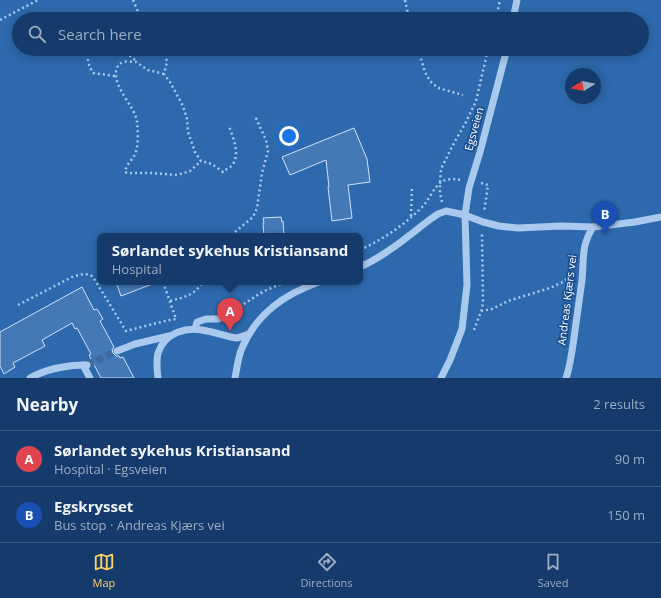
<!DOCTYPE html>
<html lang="en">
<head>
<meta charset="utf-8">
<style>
	:root { --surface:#143b6b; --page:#1d4271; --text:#f1f3f6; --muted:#9dadc1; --line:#33557e; --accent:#ffd166 }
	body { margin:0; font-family:"Open Sans",sans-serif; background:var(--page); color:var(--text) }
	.compass { position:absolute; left:565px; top:68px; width:36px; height:36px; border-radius:50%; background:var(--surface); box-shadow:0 2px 10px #0003; rotate:260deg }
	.you { position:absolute; left:289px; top:136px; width:14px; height:14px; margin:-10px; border:3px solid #fff; border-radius:50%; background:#1a73e8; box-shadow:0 0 0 6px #1a73e833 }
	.badge { display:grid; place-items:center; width:26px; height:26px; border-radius:50%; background:var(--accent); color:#fff; font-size:13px; font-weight:700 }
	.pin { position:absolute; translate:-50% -33px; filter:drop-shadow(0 1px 2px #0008) }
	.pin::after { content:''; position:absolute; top:21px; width:14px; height:12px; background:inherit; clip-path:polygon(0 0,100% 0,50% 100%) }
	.popup { position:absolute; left:97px; top:233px; width:266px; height:52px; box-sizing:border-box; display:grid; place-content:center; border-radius:8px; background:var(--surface); filter:drop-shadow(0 1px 3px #0005); font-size:13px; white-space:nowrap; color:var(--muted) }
	.popup b { font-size:15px; color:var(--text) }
	.popup::after { content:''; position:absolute; left:50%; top:100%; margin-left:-8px; border:8px solid transparent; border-top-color:var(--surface) }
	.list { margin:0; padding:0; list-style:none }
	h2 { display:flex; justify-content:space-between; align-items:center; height:52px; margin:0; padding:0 16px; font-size:17px }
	h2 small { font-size:13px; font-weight:400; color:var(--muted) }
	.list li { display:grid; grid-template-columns:26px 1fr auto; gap:12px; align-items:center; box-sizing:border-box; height:56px; padding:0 16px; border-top:1px solid var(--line) }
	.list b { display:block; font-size:15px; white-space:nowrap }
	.list p { margin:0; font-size:13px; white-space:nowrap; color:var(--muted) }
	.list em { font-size:13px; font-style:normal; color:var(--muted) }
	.icon { flex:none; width:22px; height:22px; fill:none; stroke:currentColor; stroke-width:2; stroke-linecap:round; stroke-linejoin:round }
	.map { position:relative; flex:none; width:661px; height:378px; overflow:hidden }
	.search { position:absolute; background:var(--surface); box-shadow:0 2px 10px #0003; left:12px; right:12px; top:12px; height:44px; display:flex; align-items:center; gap:10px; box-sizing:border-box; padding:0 14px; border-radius:22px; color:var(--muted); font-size:15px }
	.sheet { height:164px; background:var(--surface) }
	nav { display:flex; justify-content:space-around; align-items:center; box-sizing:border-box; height:56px; border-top:1px solid var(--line); background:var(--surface); font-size:11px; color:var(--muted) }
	nav a { display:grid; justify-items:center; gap:2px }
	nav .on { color:var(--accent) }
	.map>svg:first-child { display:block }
	.green { fill:#2e69ad; fill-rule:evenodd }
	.building { fill:#4478b7; stroke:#cfe3fa }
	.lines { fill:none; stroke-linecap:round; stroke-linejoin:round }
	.minor-tunnel { stroke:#3d69a0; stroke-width:7; stroke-dasharray:7 3.5; stroke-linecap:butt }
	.path { stroke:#a9c9ee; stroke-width:2.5; stroke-dasharray:2 3; stroke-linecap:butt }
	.minor { stroke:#a9c9ee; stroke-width:7 }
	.labels { text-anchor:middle; stroke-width:3.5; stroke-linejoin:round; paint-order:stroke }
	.street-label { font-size:11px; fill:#fff; stroke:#1b4f8f }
</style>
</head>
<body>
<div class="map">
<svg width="661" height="378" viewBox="0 0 661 378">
	<rect width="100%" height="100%" fill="#1b4f8f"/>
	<path class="green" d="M0,0H661V378H0ZM19,19H642V49H19ZM571,74H595V98H571ZM100,236H360V282H100Z"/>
	<path class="building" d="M354,128L367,159L370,182L348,185L352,218L332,221L328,187H329L326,160L290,175L282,157Z
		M281,217L282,222L283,221L284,236H264L263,223H264L263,218Z
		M116,282H155V283L121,296Z
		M82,287L94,310L97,309L103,319L100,321L114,347L112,350L113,353L116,356H119L120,358L123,357L134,378H101L89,355L91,354L77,328L75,329L72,323L42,340L45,346L13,363L15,367L4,374L0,366V332Z"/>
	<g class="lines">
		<path class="minor-tunnel" d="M87,365L117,351"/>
		<path class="path" d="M133,0L141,19
			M405,0L409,19
			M120,19H121
			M496,19L500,0
			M0,20L38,0
			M88,49C87,60 88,64 93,73L115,76
			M122,49L136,61
			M164,49L167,62L164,74L170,82L183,106L187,119L188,132L195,152L201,161L212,164L223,172C226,169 232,167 233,164C240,153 233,137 229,126
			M418,49L425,72L430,81L438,88L463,95
			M164,74L148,70L136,62C132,62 127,61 124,62C120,63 118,65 117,68C110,85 136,107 137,122C138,130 139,149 134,156C131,161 126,165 125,172L128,173H152L177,175L190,171L201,161
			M481,183L488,185V186L484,212
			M442,202L440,193V183L441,169L454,143L466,122L476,101L488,49
			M411,216L412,186
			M232,236L236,231L253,217L257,208L262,173L268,151L266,140L255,116
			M360,250C383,239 405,225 423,206C428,201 435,186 441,182C448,178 455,179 462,180
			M163,282L176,319
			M170,301C185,297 193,296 203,282
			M18,305L74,276C81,275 87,272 93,277L126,331L165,321L176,319
			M481,311L492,309L508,301L550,288L563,282L571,276
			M226,313L236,309L264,291L286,282
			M474,330L482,309L483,302L482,233"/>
		<path class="minor" d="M513,19L517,0
			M360,267C387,255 409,235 432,218L438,214L446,211L465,215L483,222L499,226L518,228L561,226L593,227L635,222L661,217
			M195,329L197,322L206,319H218
			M117,351L135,344L169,336
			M83,365L90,378
			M30,378C48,368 67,365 87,365
			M158,378C157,370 156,361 158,353C165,332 187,326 207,331C214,332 231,338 237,338C241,337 246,335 249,334
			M235,378C237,368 238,357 242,348C257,313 285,294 319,282
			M441,378L450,360L462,329L467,285L465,215L469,188L480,152L507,49
			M566,378C570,367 571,356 573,345C576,323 579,302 582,280C584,259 581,246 593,227"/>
	</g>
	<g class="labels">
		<g class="street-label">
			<text transform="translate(474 129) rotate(-75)" y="4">Egsveien</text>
			<text transform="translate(567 300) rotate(-83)" y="4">Andreas Kjærs vei</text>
		</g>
	</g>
</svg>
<svg class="compass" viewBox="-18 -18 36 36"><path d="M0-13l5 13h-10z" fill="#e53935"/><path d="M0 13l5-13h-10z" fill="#9dadc1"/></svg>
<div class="you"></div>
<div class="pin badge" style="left:230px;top:331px;background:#e0444e">A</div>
<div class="popup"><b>Sørlandet sykehus Kristiansand</b>Hospital</div>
<div class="pin badge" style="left:605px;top:234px;background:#1a4fb4">B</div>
<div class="search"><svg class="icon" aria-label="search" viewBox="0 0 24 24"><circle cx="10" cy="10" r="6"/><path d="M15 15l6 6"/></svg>Search here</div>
</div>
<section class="sheet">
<h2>Nearby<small>2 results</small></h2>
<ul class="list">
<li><span class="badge" style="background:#e0444e">A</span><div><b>Sørlandet sykehus Kristiansand</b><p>Hospital · Egsveien</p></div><em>90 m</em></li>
<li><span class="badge" style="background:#1a4fb4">B</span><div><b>Egskrysset</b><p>Bus stop · Andreas Kjærs vei</p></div><em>150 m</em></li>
</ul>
</section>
<nav>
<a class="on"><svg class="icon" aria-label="map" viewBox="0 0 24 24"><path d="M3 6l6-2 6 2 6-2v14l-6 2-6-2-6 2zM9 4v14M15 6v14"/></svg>Map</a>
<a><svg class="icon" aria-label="directions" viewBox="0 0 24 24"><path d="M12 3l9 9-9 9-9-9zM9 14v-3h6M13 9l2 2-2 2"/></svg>Directions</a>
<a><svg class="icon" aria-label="saved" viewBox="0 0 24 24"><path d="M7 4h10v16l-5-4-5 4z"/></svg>Saved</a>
</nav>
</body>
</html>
